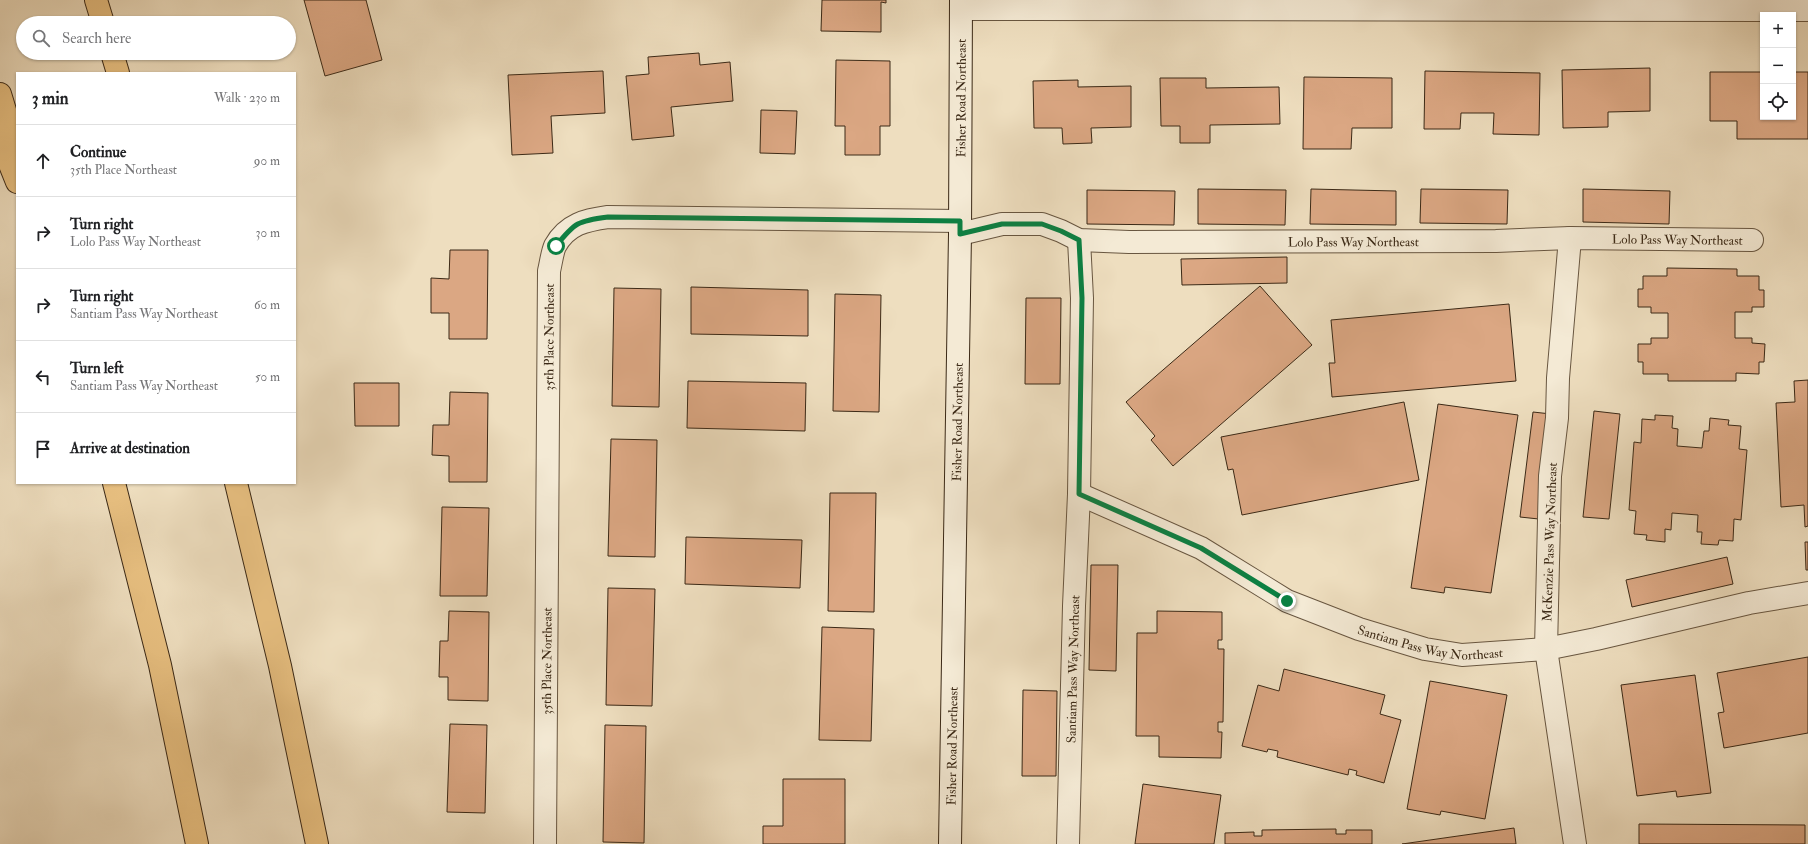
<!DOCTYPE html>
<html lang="en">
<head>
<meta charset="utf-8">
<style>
	:root { --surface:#fff; --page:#f2f2f2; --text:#202124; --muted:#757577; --line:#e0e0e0 }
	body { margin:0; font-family:"IM FELL Double Pica",serif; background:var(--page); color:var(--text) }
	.controls { position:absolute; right:12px; top:12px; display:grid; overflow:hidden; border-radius:0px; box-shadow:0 1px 3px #0004 }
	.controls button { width:36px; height:36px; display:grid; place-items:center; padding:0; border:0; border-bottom:1px solid var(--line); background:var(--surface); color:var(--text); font:20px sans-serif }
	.stop { position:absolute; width:12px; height:12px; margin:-9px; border:3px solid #0b8043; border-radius:50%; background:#fff }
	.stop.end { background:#0b8043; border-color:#fff; box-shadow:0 1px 4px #0008 }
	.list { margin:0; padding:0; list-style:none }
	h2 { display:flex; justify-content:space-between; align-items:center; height:52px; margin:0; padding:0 16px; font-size:17px }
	h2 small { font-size:13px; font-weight:400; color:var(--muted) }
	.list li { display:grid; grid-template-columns:26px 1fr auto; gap:12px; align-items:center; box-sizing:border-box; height:72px; padding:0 16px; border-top:1px solid var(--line) }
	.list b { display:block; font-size:15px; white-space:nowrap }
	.list p { margin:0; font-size:13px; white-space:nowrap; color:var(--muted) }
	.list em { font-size:13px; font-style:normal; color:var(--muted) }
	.icon { flex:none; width:22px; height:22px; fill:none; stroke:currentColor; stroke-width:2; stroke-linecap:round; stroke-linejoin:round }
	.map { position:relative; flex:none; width:1808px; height:844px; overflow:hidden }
	.search { position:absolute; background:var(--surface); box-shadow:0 1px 3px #0004; left:16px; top:16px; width:280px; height:44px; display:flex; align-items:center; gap:10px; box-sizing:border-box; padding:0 14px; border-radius:22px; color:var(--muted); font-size:15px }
	.panel { position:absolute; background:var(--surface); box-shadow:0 1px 3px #0004; left:16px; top:72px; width:280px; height:412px; border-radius:0px }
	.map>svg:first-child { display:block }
	.building { fill:#dba783; stroke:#3b2916 }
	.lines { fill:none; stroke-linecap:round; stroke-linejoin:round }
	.street-casing { stroke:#685640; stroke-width:24 }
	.secondary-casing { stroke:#3b2916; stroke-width:24 }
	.highway-casing { stroke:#3b2916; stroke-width:24 }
	.street { stroke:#f4ead5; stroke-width:22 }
	.secondary { stroke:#f4ead5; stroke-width:22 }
	.highway { stroke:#e7bf80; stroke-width:22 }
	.route { stroke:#0b8043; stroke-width:5 }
	.labels { text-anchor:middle; stroke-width:4; stroke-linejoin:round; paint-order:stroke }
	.street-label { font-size:13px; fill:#3b2916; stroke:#f4ead5 }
</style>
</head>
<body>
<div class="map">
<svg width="1808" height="844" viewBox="0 0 1808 844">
	<rect width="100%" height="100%" fill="#eedebf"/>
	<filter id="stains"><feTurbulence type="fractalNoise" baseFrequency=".005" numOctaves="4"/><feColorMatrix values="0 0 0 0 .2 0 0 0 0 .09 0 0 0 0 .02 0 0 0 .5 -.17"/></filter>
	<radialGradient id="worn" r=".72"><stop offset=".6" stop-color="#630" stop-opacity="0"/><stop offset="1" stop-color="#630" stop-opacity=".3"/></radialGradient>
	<path class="building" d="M304,0H366L382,60L325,76Z
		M822,0H886V3L881,2V32L821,31Z
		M699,53L700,65L730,62L733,101L671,107L674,136L632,140L626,76L649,74L648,57Z
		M836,60L890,61V126H880V155H845V126H835Z
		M1650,68V111L1608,112V127L1563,128L1562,70Z
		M603,71L605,113L551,116L553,153L512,155L508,75Z
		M1425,71L1540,73L1539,135L1493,134L1494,113H1461L1460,129H1424Z
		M1710,72H1763V117H1793V72H1808V139H1737V121H1710Z
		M1304,77L1392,78V128H1352L1351,149H1303Z
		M1160,78H1206V88L1279,87L1280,124L1210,125V143H1180V126H1161Z
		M1078,80V87L1131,86V127L1091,128L1092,143L1063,144L1062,128H1034L1033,81Z
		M761,110L797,111L795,154L760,153Z
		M1198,189L1286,190L1285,225L1198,224Z
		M1311,189L1396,191V225L1310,224Z
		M1421,189L1508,190L1507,224L1420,223Z
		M1583,189L1670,191L1669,224L1583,222Z
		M1087,190L1175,191L1174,225L1087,224Z
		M450,250H488L487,339H449V313H431V278L449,279Z
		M1287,257V283L1182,285L1181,259Z
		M1667,268L1737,269V276H1759V290H1764V307H1752V312H1735V338H1752V343L1765,344L1764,362H1759V374L1736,373V381H1668V374H1643V362H1638V344H1651V338H1668V313H1651V307H1638V289H1643V276H1667Z
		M1260,286L1312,345L1173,466L1151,440L1155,436L1126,402Z
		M691,287L808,290V336L691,334Z
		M614,288L661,289L659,407L612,406Z
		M835,294L881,295L879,412L833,411Z
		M1026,298H1061L1060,384H1025Z
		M1509,304L1516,381L1332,397L1329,363H1335L1331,320Z
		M1808,380V526L1805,527L1804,505L1781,507L1776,403L1795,402L1794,381Z
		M688,381L806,383L805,431L687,428Z
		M354,383H399V426H355Z
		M450,392L488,393L487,482H449V456L432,455L433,425H449Z
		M1404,402L1419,480L1242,515L1233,469L1228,470L1221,437Z
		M1438,404L1518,415L1491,593L1445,587L1444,593L1411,588Z
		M1594,411L1620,414L1609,519L1583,517Z
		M1533,412L1560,415L1548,520L1520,517Z
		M1655,415L1673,416L1672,428L1678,429L1677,446L1702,448L1704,431H1709L1710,418L1729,420L1728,425L1741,426L1739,449L1747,450L1741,520L1734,519L1733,541L1719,540L1718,545L1701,544L1702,532H1697L1698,515L1672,513L1671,530L1665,529V542L1646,540L1647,535L1634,534L1636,511L1629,510L1634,442L1641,443L1642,419L1655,420Z
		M611,439L657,440L655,557L608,556Z
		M830,493H876L874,612L828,611Z
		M442,507L489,508L487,596H440Z
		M686,537L802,540L800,588L685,584Z
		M1805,542H1808V570H1806Z
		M1727,557L1733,584L1632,607L1626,580Z
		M1091,565H1118L1116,671L1089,670Z
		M608,588L655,589L652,706L606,705Z
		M449,611L489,612L488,701L448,700V677H439L440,641H448Z
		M1157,611L1222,612V640H1218V649H1224L1223,722H1218V732H1222L1221,758L1159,757V736H1136L1137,633H1157Z
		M822,627L874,629L871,741L819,740Z
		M1808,657V733L1724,748L1718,713L1724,712L1717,673Z
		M1284,669L1385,695L1380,714L1401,720L1384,783L1356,775L1357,771L1349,769L1348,775L1277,757L1278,751L1268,749L1267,752L1242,746L1258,685L1279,691Z
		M1695,675L1711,793L1677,797L1676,791L1637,796L1621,685Z
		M1430,681L1507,695L1485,819L1441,811L1440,815L1407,809Z
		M1023,690L1057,691L1056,776H1022Z
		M450,724L487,725L485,813L447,812Z
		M605,725L646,726L644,843L603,842Z
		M783,779H845V844H763V826H783Z
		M1143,784L1221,795L1214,844H1135Z
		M1639,824L1805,825V844H1639Z
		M1514,828L1516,844H1402Z
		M1336,829V834H1346V830H1372V844H1225V833L1254,832V836H1262V830Z"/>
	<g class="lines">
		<g class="street-casing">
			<g id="street">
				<path d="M961,9L1808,10"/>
				<path id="s1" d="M960,234L1002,224H1042L1061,231L1079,240L1129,242L1496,241L1570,238L1752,240"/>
				<path d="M1570,238L1558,378L1557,418L1550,476L1546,649L1575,844"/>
				<path id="s2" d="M1079,494L1201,548L1287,601L1359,629L1425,649L1462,655L1546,649L1596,639L1749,603L1808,593"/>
				<path id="s3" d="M545,844L549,271C551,263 552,253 555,246C567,224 586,220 608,217L960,221"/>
				<path id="s4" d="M1068,844L1074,606L1079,494L1082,298L1079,240"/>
			</g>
		</g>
		<g class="secondary-casing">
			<g id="secondary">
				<path id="s5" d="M950,844L960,234L961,0"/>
			</g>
		</g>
		<g class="highway-casing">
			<path id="highway" d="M96,0L103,23
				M112,53L118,73
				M0,94L17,150
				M0,140L17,182
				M114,483L160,665L197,844
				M236,483L280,666L317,844"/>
		</g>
		<use href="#street" class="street"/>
		<use href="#secondary" class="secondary"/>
		<use href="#highway" class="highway"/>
	</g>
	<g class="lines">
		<path class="route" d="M556,246C575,222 578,221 608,217L960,221V234L1002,224H1042L1061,231L1079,240L1082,298L1079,494L1201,548L1287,601"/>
	</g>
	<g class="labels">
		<g class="street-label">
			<text dy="5" stroke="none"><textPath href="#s5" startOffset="746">Fisher Road Northeast</textPath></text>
			<text dy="5" stroke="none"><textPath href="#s1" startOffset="722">Lolo Pass Way Northeast</textPath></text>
			<text dy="5" stroke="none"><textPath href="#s1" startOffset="398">Lolo Pass Way Northeast</textPath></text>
			<text dy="5" stroke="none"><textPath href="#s3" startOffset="507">35th Place Northeast</textPath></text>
			<text dy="5" stroke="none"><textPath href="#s5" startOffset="422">Fisher Road Northeast</textPath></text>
			<text transform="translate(1549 542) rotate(-88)" y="5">McKenzie Pass Way Northeast</text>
			<text dy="5" stroke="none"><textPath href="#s2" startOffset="385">Santiam Pass Way Northeast</textPath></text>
			<text dy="5" stroke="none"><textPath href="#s3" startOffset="183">35th Place Northeast</textPath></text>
			<text dy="5" stroke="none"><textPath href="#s4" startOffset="175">Santiam Pass Way Northeast</textPath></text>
			<text dy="5" stroke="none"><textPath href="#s5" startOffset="98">Fisher Road Northeast</textPath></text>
		</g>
	</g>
	<rect width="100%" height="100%" filter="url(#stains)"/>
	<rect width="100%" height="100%" fill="url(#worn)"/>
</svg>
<div class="controls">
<button>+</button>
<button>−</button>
<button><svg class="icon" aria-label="locate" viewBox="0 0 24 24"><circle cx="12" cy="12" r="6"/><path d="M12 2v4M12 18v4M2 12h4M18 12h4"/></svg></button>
</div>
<div class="stop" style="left:556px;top:246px"></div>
<div class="stop end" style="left:1287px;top:601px"></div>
<div class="search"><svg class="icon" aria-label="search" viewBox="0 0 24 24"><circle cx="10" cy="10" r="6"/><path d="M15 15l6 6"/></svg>Search here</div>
<section class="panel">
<h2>3 min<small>Walk · 230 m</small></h2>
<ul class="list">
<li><svg class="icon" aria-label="ahead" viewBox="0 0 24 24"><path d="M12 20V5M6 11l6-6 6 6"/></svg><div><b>Continue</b><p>35th Place Northeast</p></div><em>90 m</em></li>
<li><svg class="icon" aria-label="right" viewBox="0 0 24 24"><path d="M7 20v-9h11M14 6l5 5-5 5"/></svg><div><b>Turn right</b><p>Lolo Pass Way Northeast</p></div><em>30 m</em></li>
<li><svg class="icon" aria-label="right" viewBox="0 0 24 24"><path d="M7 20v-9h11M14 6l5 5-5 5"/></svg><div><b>Turn right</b><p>Santiam Pass Way Northeast</p></div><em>60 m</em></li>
<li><svg class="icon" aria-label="left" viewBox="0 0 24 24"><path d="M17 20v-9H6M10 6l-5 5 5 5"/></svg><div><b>Turn left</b><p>Santiam Pass Way Northeast</p></div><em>50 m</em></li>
<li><svg class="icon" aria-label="arrive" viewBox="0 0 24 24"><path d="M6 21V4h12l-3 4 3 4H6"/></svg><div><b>Arrive at destination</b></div></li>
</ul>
</section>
</div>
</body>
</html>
